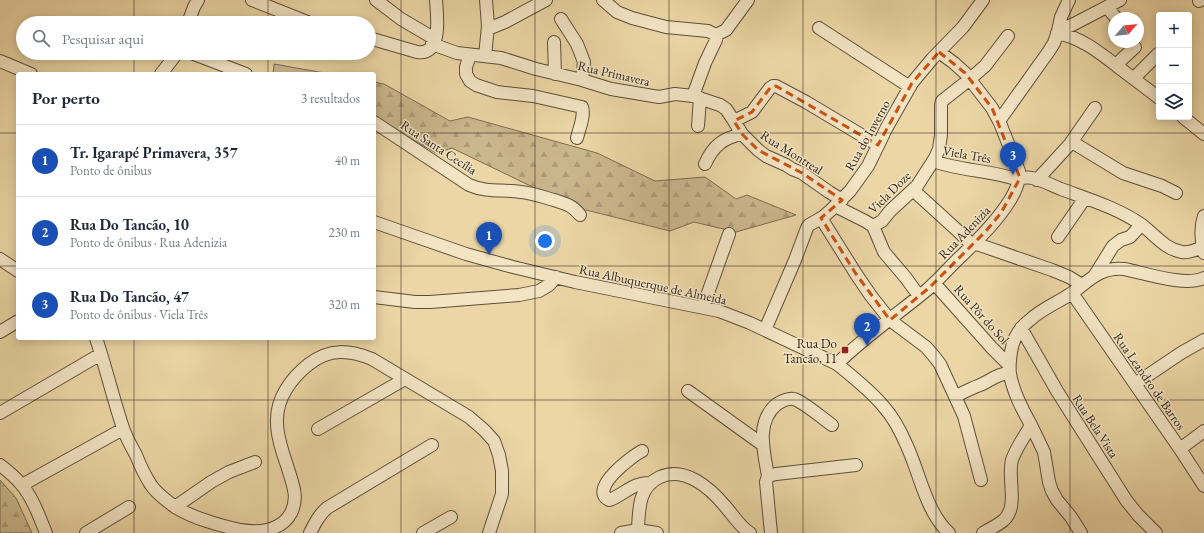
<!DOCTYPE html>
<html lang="pt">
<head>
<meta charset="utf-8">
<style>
	:root { --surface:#fff; --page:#f6f6f7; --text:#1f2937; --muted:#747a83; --line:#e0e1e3; --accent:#2563eb }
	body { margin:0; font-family:"EB Garamond",serif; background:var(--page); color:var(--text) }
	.controls { position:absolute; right:12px; top:12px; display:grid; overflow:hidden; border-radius:4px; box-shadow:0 2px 10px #0003 }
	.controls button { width:36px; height:36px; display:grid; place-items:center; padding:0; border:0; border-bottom:1px solid var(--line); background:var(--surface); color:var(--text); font:20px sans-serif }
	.compass { position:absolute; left:1108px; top:12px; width:36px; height:36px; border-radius:50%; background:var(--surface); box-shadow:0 2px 10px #0003; rotate:63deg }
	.you { position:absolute; left:545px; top:241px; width:14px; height:14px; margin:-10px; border:3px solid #fff; border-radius:50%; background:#1a73e8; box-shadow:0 0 0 6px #1a73e833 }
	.badge { display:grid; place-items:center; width:26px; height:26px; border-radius:50%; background:var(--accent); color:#fff; font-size:13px; font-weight:700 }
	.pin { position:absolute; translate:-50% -33px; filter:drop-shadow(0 1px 2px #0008) }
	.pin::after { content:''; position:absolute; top:21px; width:14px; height:12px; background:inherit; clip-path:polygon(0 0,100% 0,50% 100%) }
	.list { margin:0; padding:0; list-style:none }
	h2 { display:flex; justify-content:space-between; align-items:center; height:52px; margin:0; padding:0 16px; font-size:17px }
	h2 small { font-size:13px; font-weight:400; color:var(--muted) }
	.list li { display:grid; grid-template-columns:26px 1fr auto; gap:12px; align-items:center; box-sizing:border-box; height:72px; padding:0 16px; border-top:1px solid var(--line) }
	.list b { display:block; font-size:15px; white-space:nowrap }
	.list p { margin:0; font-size:13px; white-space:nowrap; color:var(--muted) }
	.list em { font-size:13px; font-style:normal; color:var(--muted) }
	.icon { flex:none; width:22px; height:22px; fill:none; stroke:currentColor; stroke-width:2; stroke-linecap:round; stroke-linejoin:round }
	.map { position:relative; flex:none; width:1204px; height:533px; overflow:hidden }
	.search { position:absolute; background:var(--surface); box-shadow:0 2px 10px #0003; left:16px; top:16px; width:360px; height:44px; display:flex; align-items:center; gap:10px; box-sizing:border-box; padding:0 14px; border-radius:22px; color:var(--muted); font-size:15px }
	.panel { position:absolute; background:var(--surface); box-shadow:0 2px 10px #0003; left:16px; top:72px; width:360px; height:268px; border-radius:4px }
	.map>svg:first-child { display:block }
	.forest { fill:url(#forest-firs); stroke:#7c6c53 }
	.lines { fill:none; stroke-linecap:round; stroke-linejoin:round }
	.minor-casing { stroke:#5c4f3c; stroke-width:14 }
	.minor { stroke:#f3e4c4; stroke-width:12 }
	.marked { fill:none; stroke:#cc510e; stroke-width:3; stroke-dasharray:8 5; stroke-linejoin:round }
	.grid { fill:none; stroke:#2c2219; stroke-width:1; stroke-opacity:0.55 }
	.poi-dot { fill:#8f2418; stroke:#f3e4c4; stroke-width:1.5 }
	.labels { text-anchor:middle; stroke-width:3; stroke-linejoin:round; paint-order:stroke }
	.street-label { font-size:13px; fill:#2c2219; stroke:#f3e4c4 }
	.poi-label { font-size:13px; fill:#2c2219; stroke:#f3e4c4; text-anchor:end }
</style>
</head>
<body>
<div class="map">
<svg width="1204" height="533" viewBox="0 0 1204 533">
	<defs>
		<pattern id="forest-firs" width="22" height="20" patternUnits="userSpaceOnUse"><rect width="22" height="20" fill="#cbb78d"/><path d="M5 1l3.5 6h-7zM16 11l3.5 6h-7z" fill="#ae9d79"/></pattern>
	</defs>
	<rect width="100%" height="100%" fill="#ecd6a5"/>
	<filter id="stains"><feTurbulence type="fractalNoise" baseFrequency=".005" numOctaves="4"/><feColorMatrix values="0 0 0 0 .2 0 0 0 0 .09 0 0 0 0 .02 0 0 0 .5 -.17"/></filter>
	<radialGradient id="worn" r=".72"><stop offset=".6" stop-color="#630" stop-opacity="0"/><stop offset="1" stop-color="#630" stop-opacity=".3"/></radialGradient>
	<path class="forest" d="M274,64L330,74H273Z
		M374,82L384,84L450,121L468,117L597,153L655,181L705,177L736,199L747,195L796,215L736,232L694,222L670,231L574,207L452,148L436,153L374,117Z
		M0,480L16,498L32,533H0Z"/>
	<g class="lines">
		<g class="minor-casing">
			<path id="minor" d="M252,0L310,23
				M376,0L401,19L435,39
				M603,0L617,12L632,18L666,27L708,31L716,35
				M1199,1L1201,0
				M1107,7L1116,18
				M561,19L577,44L584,62L582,80
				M188,23L194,7L198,0
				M819,28L910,87
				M488,29L505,22L546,0
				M1058,31L1061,17L1069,0
				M1057,33C1080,37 1099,52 1117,66C1131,77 1145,87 1159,98
				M369,38L417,52C443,56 437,15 436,0
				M554,42L555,74
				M432,44L457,53L501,58L536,69L582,80L611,89L659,97L675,94L693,96L720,105L726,109L734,121L752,112L770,88L773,86H776L806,102L878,145
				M191,53L246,74
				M470,55L466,67V74L470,81L476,85L497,92L533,96L582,107C585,116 579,129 577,138
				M485,56L488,26L486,0
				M0,61L31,74
				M1118,67L1121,60L1135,47
				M161,74L174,57L176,53
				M1134,78L1158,54
				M693,96L705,63L716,40V35L726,30L748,0
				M1183,117L1204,134
				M734,121L742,134L758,150L766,156L786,165L792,169L802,173L829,192L842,200
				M999,121L1049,51L1054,43L1058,31L1074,24L1120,0
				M374,122L469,185C488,193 502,189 521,192C532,193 543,197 554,200C566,204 572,205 580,215
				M698,126L700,98
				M1072,142L1123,173L1162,186L1176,193
				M933,161C960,171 991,170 1019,180
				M705,164C713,146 723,138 742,134
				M1020,178C1024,178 1028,177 1032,178C1042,180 1051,185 1061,189C1088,199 1118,208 1142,225C1155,235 1165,249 1182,252C1189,253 1196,250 1202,247
				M1037,180L1070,144L1095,108
				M913,190L958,231L972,245
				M835,206L865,221L873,226L882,221L890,211L917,186L935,158L939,149L941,135V105L942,101L970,79L985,66L1008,36
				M1204,216C1200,228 1201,241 1204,253
				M821,218L856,274L871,296L890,320L926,347L933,355L940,364L964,416L981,480
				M374,222L466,254L513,267L575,282L719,311L750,323L837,364C853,377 871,391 884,407C894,418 901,432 907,446C920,474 926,512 949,533
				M873,226L884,252L906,278L919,296
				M1058,237L1085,198
				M974,243L1052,270L1069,277L1082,285
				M0,259L18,271
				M1095,275L1113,246L1121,240L1130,237L1141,225
				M934,283L992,348L1009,365
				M1072,293L1180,449L1204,486
				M374,297L415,302H430L519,295L539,291L549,285L556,277
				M703,307L729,234
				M1021,328L1057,391L1126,500L1138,515L1156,533
				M765,330L795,260L807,228L809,225L823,217L831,210L850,191L868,166L887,127L912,83L932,59L963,27L983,0
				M0,332L18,321
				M96,338C106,368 113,398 123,428C126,437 131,446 136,455C140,465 145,476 151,485C156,493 167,501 175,507C195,519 218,525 240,530C259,533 281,531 291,513C298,499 294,488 290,475C285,458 277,440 277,422C276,399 291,378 309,364C330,348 349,350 372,359L469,417L484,430L494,441L499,455L502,471V494L489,533
				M837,364C864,337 898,314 928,289C938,280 947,270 956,261C975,243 1023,198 1019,171L1000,123L992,108L965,73L954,63L939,52
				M1135,384L1181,353L1204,340
				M688,391L763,445
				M956,396C964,392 972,388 980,385C990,381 998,373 1010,373
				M0,413L101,354
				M1031,425L1044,452L1049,482L1052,491L1057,500L1071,517L1081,533
				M318,429L405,379
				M1180,449L1204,431
				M642,451C632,456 588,489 609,500L612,499C627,492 634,482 651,483
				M0,465C8,471 15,477 21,484C33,498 39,516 46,533
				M768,476C764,452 755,422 777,404C782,401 789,398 794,399C804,402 823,419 832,425
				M22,485L123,429
				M175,507L211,482L229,472L255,462
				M638,530C639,510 638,487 660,477C685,466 710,488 725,506C733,515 740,527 750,533
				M86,533L129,507
				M310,533C315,523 319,515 327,508L432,445
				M423,533L451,517
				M621,533L638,530L657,533
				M771,533L766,482L768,476L776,474L856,465
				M983,533C990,529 998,525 1004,520C1019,506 1007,478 1012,460C1016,448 1025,436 1031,425C1022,409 1013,392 1010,374C1009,367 1010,359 1011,352C1013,338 1019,328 1031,319C1043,308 1059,302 1072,293C1090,280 1100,267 1124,269C1145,273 1185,287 1204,278"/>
		</g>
		<use href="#minor" class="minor"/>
	</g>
	<path class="marked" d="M939,52L965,73L992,108L1020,178L1001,213L986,231L930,287L890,320L856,274L821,218L842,200L802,173L758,150L742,134L734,121L752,112L770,88L776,86L878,145L912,83Z"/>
	<path class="grid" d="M134,0V23M268,0V23M401,0V533M535,0V533M669,0V533M803,0V533M936,0V533M1070,0V533M134,53V74M268,53V74M0,133H18M374,133H1204M0,266H18M374,266H1204M134,338V533M268,338V533M0,400H1204"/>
	<rect class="poi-dot" x="841" y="346" width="8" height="8" rx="2"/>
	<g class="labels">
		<g class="street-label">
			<text transform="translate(614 73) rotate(13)" y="5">Rua Primavera</text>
			<text transform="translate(867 135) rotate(-61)" y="5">Rua do Inverno</text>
			<text transform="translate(439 147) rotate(33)" y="5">Rua Santa Cecília</text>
			<text transform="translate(792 152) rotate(32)" y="5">Rua Montreal</text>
			<text transform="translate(967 154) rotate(10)" y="5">Viela Três</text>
			<text transform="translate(889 192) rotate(-45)" y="5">Viela Doze</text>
			<text transform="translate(964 232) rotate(-46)" y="5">Rua Adenizia</text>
			<text transform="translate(653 284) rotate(12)" y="5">Rua Albuquerque de Almeida</text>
			<text transform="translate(982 314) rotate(48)" y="5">Rua Pôr do Sol</text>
			<text transform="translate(1150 381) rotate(55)" y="5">Rua Leandro de Barros</text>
			<text transform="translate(1096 426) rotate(57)" y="5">Rua Bela Vista</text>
		</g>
		<g class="poi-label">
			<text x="837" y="348">Rua Do<tspan x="837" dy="15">Tancão, 11</tspan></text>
		</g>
	</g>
	<rect width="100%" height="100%" filter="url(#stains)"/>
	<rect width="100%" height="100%" fill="url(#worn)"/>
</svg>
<div class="controls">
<button>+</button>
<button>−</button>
<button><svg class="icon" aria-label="layers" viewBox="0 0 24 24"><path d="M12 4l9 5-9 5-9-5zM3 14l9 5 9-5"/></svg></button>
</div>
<svg class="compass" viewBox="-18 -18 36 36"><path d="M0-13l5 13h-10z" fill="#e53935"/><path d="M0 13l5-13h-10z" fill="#747a83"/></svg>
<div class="you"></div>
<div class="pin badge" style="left:489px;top:255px;background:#1a4fb4">1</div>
<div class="pin badge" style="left:867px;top:346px;background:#1a4fb4">2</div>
<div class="pin badge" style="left:1013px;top:175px;background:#1a4fb4">3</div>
<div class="search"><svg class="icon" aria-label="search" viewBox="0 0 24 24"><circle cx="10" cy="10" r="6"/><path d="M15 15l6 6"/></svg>Pesquisar aqui</div>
<section class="panel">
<h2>Por perto<small>3 resultados</small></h2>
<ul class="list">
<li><span class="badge" style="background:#1a4fb4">1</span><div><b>Tr. Igarapé Primavera, 357</b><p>Ponto de ônibus</p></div><em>40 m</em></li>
<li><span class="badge" style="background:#1a4fb4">2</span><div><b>Rua Do Tancão, 10</b><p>Ponto de ônibus · Rua Adenizia</p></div><em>230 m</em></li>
<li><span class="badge" style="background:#1a4fb4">3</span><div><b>Rua Do Tancão, 47</b><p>Ponto de ônibus · Viela Três</p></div><em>320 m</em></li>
</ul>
</section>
</div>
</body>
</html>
